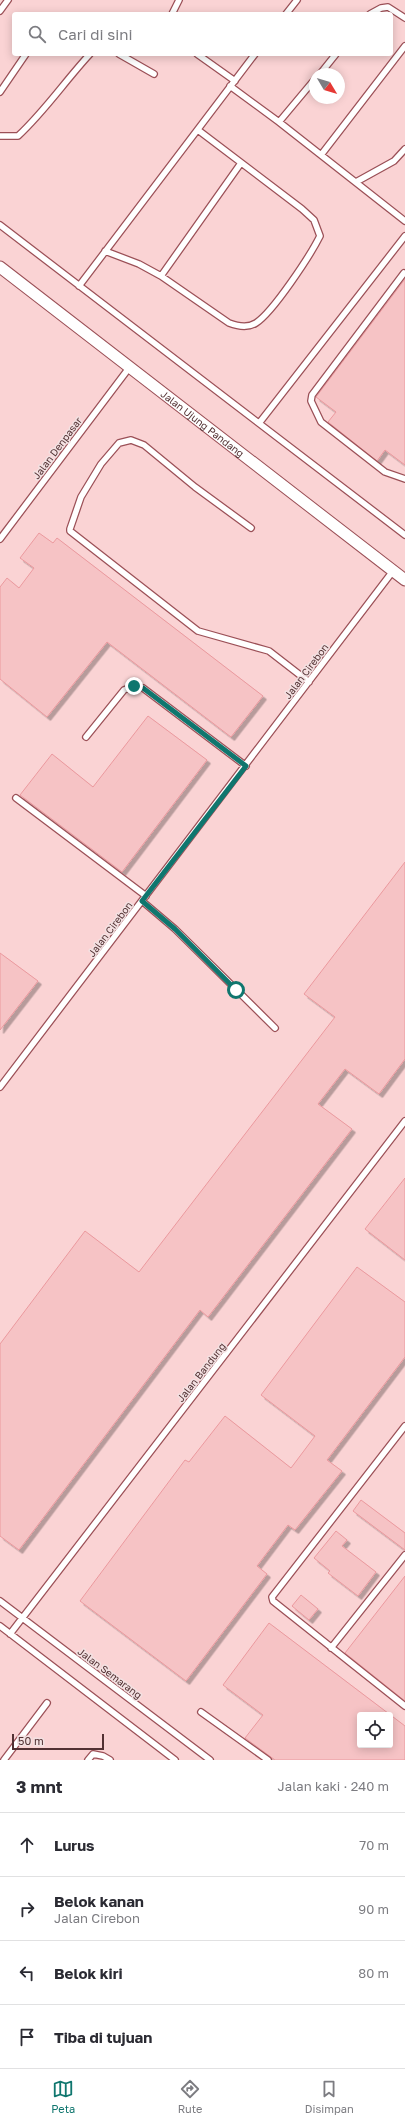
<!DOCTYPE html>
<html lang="id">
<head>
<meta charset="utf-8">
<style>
	:root { --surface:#fff; --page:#f7f7f7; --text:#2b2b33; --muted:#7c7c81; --line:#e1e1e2; --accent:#0f766e }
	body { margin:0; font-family:"Golos Text",sans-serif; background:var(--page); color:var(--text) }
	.controls { position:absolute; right:12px; bottom:12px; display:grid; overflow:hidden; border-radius:4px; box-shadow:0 2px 10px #0003 }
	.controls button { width:36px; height:36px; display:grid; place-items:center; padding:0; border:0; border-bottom:1px solid var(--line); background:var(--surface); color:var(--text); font:20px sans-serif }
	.compass { position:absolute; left:309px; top:68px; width:36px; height:36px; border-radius:50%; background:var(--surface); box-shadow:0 2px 10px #0003; rotate:128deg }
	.scale { position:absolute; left:12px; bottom:10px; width:92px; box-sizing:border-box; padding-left:4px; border:2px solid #523133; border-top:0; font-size:11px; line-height:14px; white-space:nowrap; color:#523133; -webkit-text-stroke:3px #f3e1e2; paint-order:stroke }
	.stop { position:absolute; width:12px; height:12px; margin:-9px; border:3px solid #0f766e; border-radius:50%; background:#fff }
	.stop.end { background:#0f766e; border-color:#fff; box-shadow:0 1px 4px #0008 }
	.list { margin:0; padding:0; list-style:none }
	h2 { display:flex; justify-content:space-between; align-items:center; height:52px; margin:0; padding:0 16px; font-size:17px }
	h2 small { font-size:13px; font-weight:400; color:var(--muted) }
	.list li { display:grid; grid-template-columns:26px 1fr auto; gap:12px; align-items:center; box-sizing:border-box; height:64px; padding:0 16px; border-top:1px solid var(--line) }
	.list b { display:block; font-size:15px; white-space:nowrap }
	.list p { margin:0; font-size:13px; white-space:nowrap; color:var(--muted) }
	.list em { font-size:13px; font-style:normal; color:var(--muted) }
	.icon { flex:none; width:22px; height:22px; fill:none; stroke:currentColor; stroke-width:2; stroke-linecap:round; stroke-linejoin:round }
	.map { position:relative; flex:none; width:405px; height:1760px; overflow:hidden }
	.search { position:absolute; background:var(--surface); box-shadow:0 2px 10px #0003; left:12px; right:12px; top:12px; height:44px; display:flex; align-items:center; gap:10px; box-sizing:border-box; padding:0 14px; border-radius:4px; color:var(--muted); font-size:15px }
	.sheet { height:308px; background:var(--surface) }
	nav { display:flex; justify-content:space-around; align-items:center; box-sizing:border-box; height:56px; border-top:1px solid var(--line); background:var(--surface); font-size:11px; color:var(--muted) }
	nav a { display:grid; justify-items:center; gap:2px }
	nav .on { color:var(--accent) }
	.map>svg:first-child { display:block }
	.built { fill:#fad3d4; fill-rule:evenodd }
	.building { fill:#f6c3c5; stroke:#eb999e; fill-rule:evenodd; filter:url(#shadow) }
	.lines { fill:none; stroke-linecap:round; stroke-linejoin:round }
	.service-casing { stroke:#9b5057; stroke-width:8 }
	.minor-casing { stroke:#9b5057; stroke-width:13 }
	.service { stroke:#fff; stroke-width:5.5 }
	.minor { stroke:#fff; stroke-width:11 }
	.route { stroke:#0f766e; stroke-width:5 }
	.labels { text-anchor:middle; stroke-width:3; stroke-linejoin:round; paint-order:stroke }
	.street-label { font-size:10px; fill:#523133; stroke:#f3e1e2 }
</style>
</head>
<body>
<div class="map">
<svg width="405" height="1760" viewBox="0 0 405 1760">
	<defs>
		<filter id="shadow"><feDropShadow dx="3.5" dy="3.5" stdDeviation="0" flood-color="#0004"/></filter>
	</defs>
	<rect width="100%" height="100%" fill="#f3e1e2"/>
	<path class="built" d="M0,0H405V1760H0ZM14,14H391V54H14ZM315,74H339V98H315ZM360,1715H390V1745H360Z"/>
	<path class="building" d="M405,279V465L385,450L377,461L328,422L336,412L316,397Z
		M39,533L53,543L57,538L263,696L231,737L107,642L47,717L0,679V587L7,578L19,588L34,568L20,558Z
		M148,716L207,760L122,872L20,795L52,754L93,787Z
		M405,862V1059L379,1094L345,1069L318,1104L352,1129L208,1317L200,1310L19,1550L0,1536V1344L85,1231L139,1272L335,1017L304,994Z
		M0,953L38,981L0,1030Z
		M405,1178V1260L365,1229Z
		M357,1267L405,1302V1357L327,1460L342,1471L295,1530L288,1525L257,1566L267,1574L186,1681L80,1601L185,1460L189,1462L225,1416L291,1468L315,1436L261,1395Z
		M361,1500L405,1533V1550L353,1511Z
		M336,1531L347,1540L342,1546L376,1572L358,1596L328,1573L330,1571L314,1558Z
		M405,1576V1701L345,1653Z
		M301,1595L318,1609L309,1620L292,1606Z
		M269,1623L405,1726V1760H275L245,1738L263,1715L223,1685ZM360,1715H390V1745H360Z"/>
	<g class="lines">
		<g class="service-casing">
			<path id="service" d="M0,11L8,0
				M172,14L179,0
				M286,14L297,0
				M370,14L381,8L388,7L405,18
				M119,54L154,74
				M197,54L235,81
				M320,74L336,54
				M230,86L279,122L405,221
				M0,92L26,54
				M279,122L315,79
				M0,136H18C45,111 65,81 90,54
				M321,155L405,46
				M356,182L394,161L405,149
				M0,225L405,535
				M105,251L139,264L161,276L229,323C237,326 248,328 256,323C273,312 310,256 320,236L314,220L302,209L198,130
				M404,273L312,395L311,401L321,422L385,472L405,479
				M161,276L241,163
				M79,286L255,54
				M260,422L405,236
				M251,528L195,487L144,445L131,440L119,443L101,464L81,497L70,529V531L198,631L269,651L309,682
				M0,539L129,368
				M86,737L124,690L134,686L143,688L246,766
				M16,798L146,896
				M142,901L175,929L275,1028
				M0,1087L393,571
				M405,1426L272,1597L273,1601L405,1706
				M0,1601L210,1760
				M0,1626L175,1760
				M10,1634L405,1121
				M331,1648L405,1555
				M201,1712L268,1760
				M4,1760L47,1703
				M88,1760L93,1754L103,1756L110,1760"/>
		</g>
		<g class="minor-casing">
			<g id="minor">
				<path id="s1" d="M0,267L405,580"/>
			</g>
		</g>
		<use href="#service" class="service"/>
		<use href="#minor" class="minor"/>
	</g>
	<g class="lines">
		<path class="route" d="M134,686L143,688L246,766L142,901L175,929L236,990"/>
	</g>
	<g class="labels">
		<g class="street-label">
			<text dy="4" stroke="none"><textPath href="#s1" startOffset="256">Jalan Ujung Pandang</textPath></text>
			<text transform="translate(57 448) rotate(-53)" y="4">Jalan Denpasar</text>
			<text transform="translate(306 671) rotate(-53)" y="4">Jalan Cirebon</text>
			<text transform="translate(110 929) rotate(-53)" y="4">Jalan Cirebon</text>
			<text transform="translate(201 1372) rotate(-52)" y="4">Jalan Bandung</text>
			<text transform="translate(110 1673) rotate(37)" y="4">Jalan Semarang</text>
		</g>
	</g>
</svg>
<div class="controls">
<button><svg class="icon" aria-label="locate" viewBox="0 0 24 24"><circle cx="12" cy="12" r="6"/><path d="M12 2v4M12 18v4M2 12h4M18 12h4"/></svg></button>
</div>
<svg class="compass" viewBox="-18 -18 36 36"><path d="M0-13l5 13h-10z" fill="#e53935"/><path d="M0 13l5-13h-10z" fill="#7c7c81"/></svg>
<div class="scale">50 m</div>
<div class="stop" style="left:236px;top:990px"></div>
<div class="stop end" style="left:134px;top:686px"></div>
<div class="search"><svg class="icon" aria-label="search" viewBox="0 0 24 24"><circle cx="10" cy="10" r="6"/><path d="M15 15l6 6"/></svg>Cari di sini</div>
</div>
<section class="sheet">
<h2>3 mnt<small>Jalan kaki · 240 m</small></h2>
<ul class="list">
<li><svg class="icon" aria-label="ahead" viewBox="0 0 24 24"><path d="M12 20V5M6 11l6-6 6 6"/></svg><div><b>Lurus</b></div><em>70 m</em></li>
<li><svg class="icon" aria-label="right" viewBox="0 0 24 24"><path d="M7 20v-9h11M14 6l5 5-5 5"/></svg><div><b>Belok kanan</b><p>Jalan Cirebon</p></div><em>90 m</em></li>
<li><svg class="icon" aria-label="left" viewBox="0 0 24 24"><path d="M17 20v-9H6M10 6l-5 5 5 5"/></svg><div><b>Belok kiri</b></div><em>80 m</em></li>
<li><svg class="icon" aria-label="arrive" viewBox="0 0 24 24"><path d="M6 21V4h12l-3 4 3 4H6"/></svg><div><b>Tiba di tujuan</b></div></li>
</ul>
</section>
<nav>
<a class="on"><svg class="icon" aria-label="map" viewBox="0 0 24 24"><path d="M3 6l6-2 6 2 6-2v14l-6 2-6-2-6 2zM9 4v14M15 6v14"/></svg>Peta</a>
<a><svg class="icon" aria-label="directions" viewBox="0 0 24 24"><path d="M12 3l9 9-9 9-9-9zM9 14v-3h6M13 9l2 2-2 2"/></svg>Rute</a>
<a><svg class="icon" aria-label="saved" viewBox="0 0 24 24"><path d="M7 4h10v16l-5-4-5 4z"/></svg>Disimpan</a>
</nav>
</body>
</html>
